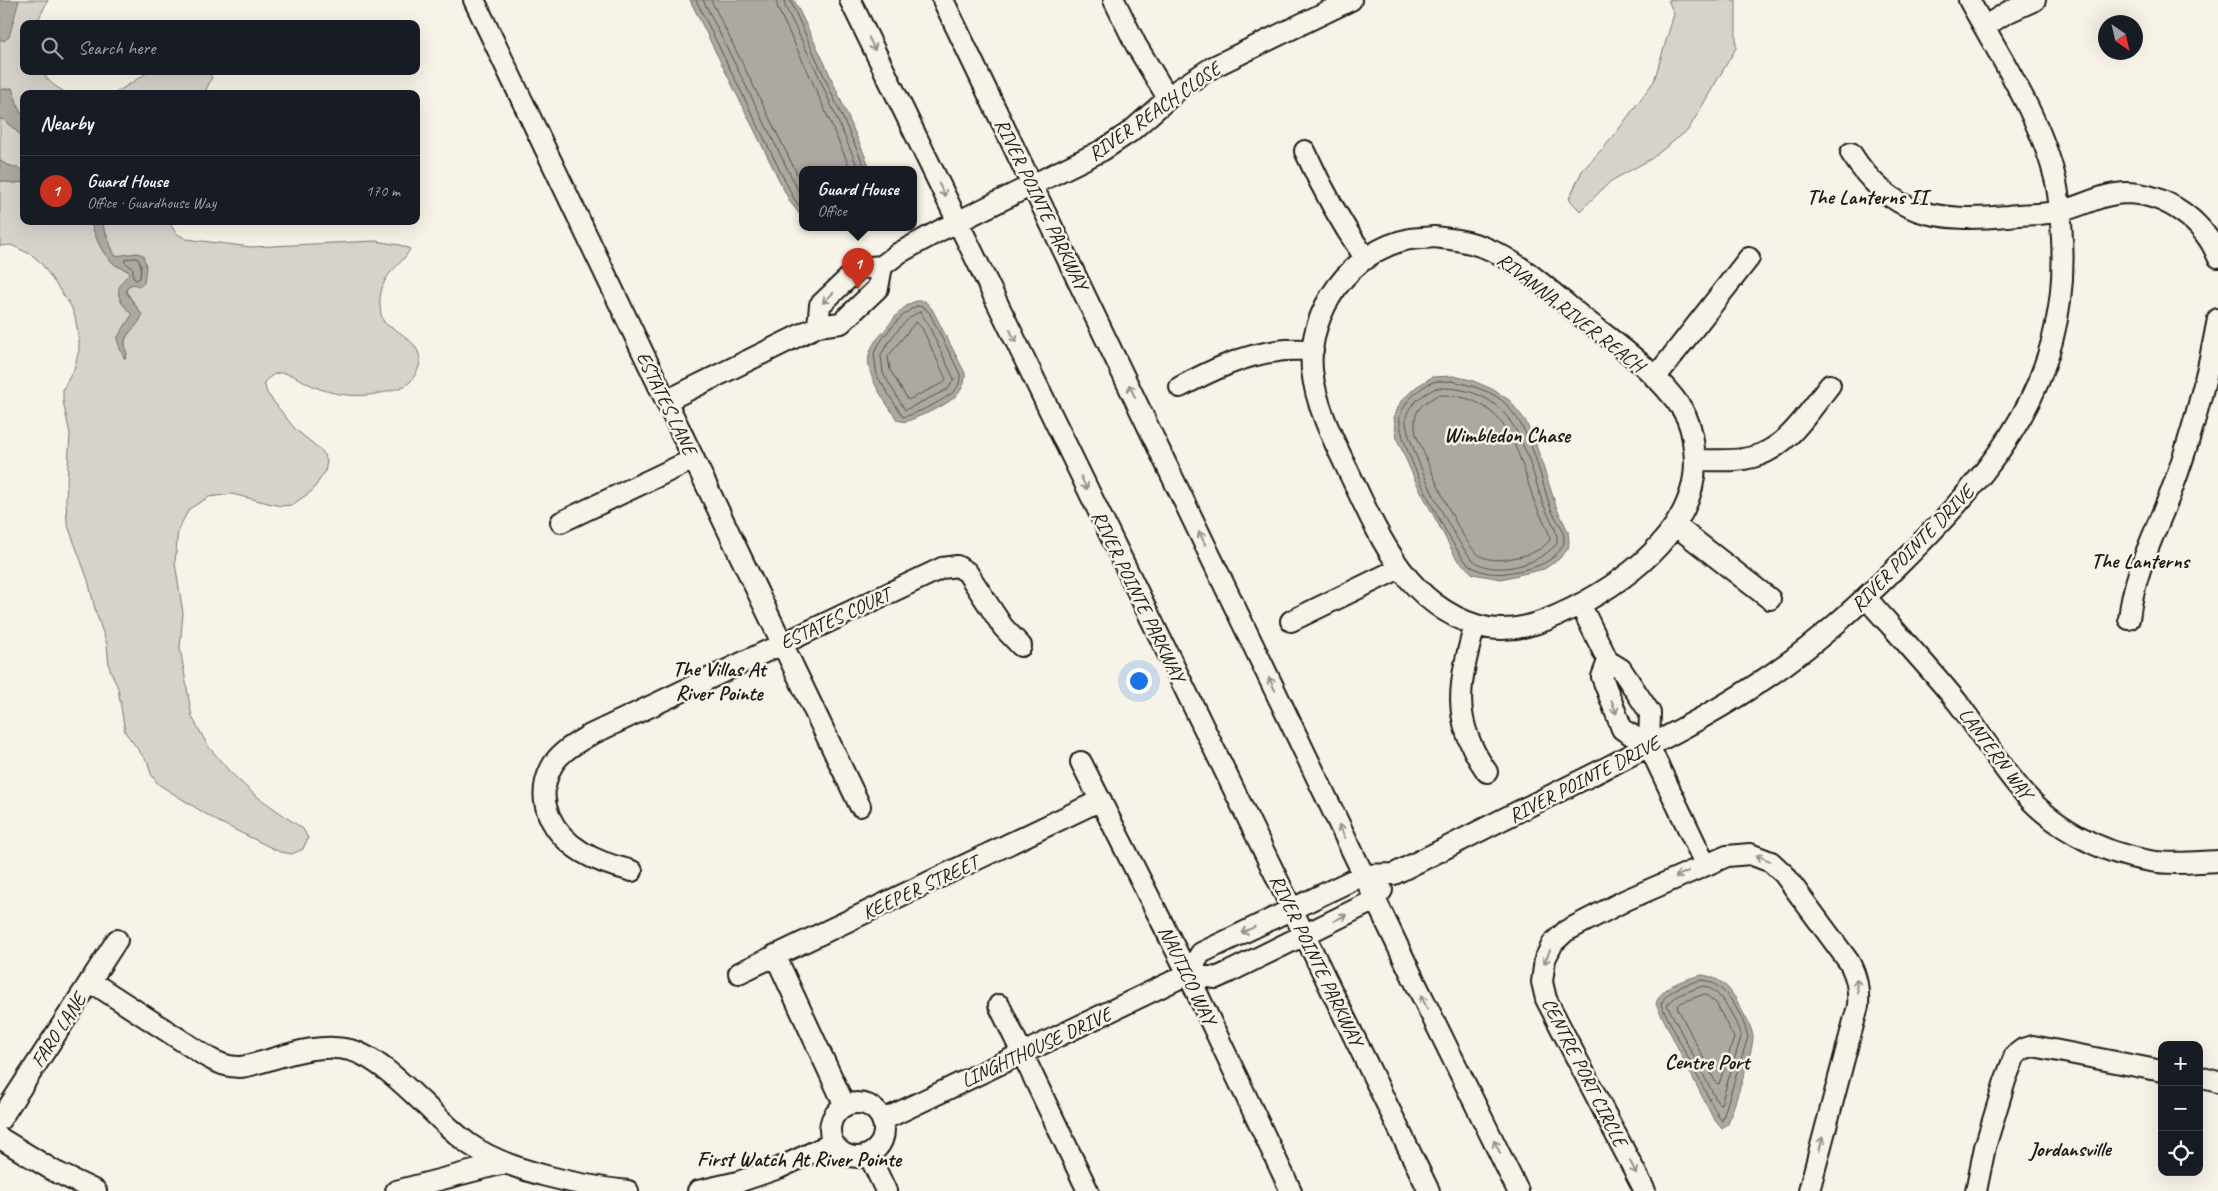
<!DOCTYPE html>
<html lang="en">
<head>
<meta charset="utf-8">
<style>
	:root { --surface:#171b24; --page:#242831; --text:#f1f3f6; --muted:#9ea1a6; --line:#363941; --accent:#c8321e }
	body { margin:0; font-family:Caveat,sans-serif; background:var(--page); color:var(--text) }
	.controls { position:absolute; right:15px; bottom:15px; display:grid; overflow:hidden; border-radius:10px; box-shadow:0 5px 20px #0002 }
	.controls button { width:45px; height:45px; display:grid; place-items:center; padding:0; border:0; border-bottom:1px solid var(--line); background:var(--surface); color:var(--text); font:25px sans-serif }
	.compass { position:absolute; left:2098px; top:15px; width:45px; height:45px; border-radius:50%; background:var(--surface); box-shadow:0 5px 20px #0002; rotate:146deg }
	.you { position:absolute; left:1138px; top:680px; width:18px; height:18px; margin:-12px; border:4px solid #fff; border-radius:50%; background:#1a73e8; box-shadow:0 0 0 8px #1a73e833 }
	.badge { display:grid; place-items:center; width:32px; height:32px; border-radius:50%; background:var(--accent); color:#fff; font-size:16px; font-weight:700 }
	.pin { position:absolute; translate:-50% -41px; filter:drop-shadow(0 1px 2px #0008) }
	.pin::after { content:''; position:absolute; top:26px; width:18px; height:15px; background:inherit; clip-path:polygon(0 0,100% 0,50% 100%) }
	.popup { position:absolute; left:799px; top:166px; width:118px; height:65px; box-sizing:border-box; display:grid; place-content:center; border-radius:10px; background:var(--surface); filter:drop-shadow(0 1px 4px #0005); font-size:16px; white-space:nowrap; color:var(--muted) }
	.popup b { font-size:19px; color:var(--text) }
	.popup::after { content:''; position:absolute; left:50%; top:100%; margin-left:-10px; border:10px solid transparent; border-top-color:var(--surface) }
	.list { margin:0; padding:0; list-style:none }
	h2 { display:flex; justify-content:space-between; align-items:center; height:65px; margin:0; padding:0 20px; font-size:21px }
	h2 small { font-size:16px; font-weight:400; color:var(--muted) }
	.list li { display:grid; grid-template-columns:32px 1fr auto; gap:15px; align-items:center; box-sizing:border-box; height:70px; padding:0 20px; border-top:1px solid var(--line) }
	.list b { display:block; font-size:19px; white-space:nowrap }
	.list p { margin:0; font-size:16px; white-space:nowrap; color:var(--muted) }
	.list em { font-size:16px; font-style:normal; color:var(--muted) }
	.icon { flex:none; width:28px; height:28px; fill:none; stroke:currentColor; stroke-width:2; stroke-linecap:round; stroke-linejoin:round }
	.map { position:relative; flex:none; width:2218px; height:1191px; overflow:hidden }
	.search { position:absolute; background:var(--surface); box-shadow:0 5px 20px #0002; left:20px; top:20px; width:400px; height:55px; display:flex; align-items:center; gap:12px; box-sizing:border-box; padding:0 18px; border-radius:10px; color:var(--muted); font-size:19px }
	.panel { position:absolute; background:var(--surface); box-shadow:0 5px 20px #0002; left:20px; top:90px; width:400px; height:135px; border-radius:10px }
	.map>svg:first-child { display:block }
	.green { fill:#d7d3cb; stroke:#7a7874 }
	.water { fill:#aca9a2; stroke:#72716c }
	.lines { fill:none; stroke-linecap:round; stroke-linejoin:round }
	.shore { stroke:#565452; stroke-width:1 }
	.street-casing { stroke:#1c1c1c; stroke-width:24 }
	.street { stroke:#f7f3e8; stroke-width:20 }
	.oneway { stroke:#94928c }
	.labels { text-anchor:middle; stroke-width:5; stroke-linejoin:round; paint-order:stroke }
	.street-label { font-size:20px; fill:#1c1c1c; stroke:#f7f3e8 }
	.neighbourhood-label { font-size:21px; font-weight:bold; fill:#1c1c1c; stroke:#f7f3e8 }
</style>
</head>
<body>
<div class="map">
<svg width="2218" height="1191" viewBox="0 0 2218 1191">
	<rect width="100%" height="100%" fill="#f7f3e8"/>
	<filter id="ink" filterUnits="userSpaceOnUse"><feTurbulence type="fractalNoise" baseFrequency=".02" numOctaves="2"/><feDisplacementMap in="SourceGraphic" scale="10" xChannelSelector="R" yChannelSelector="G"/><feConvolveMatrix kernelMatrix="1 2 1 2 8 2 1 2 1" color-interpolation-filters="sRGB"/></filter>
	<g filter="url(#ink)">
		<path class="green" d="M19,0H48L36,24H24V71H43C46,82 59,89 69,94H24V115L20,112L12,88L0,90V39L4,41Z
			M1668,0H1736V48L1688,130L1651,159L1611,181L1580,211L1569,199L1582,171L1613,137L1654,81L1674,14Z
			M150,71H207L212,77L204,94H114Z
			M0,119L4,120L24,138V172C17,165 7,168 0,160Z
			M0,181L14,183L24,182V221H90C96,236 100,252 113,263C118,268 125,268 130,273L121,302L132,315L117,339L125,359L127,354C119,332 136,333 142,315L126,291L128,286L133,284L143,255L137,253L115,257L101,221H168L176,233L186,239L251,247L375,241L400,245L410,249C399,270 383,270 380,299C380,306 380,316 384,322C386,325 392,328 396,330C417,344 430,358 410,382C405,387 396,389 389,391C365,398 339,397 315,387C306,383 294,375 284,373C275,372 271,376 264,382L267,393L295,429L322,451L327,461L325,472L312,491L292,505L280,506L232,494L209,497L189,509L178,530L175,563L183,613L180,648L192,717L208,746L230,772L255,795L303,829L308,838L303,849L292,854L280,852L217,821L158,784L151,774L148,763L125,732L118,688L109,667L107,644L96,613L88,580L67,523L66,499L70,434L63,401V389L74,369L79,350V338L75,317L71,306L41,263L32,255L11,245L0,246Z"/>
		<path class="water" d="M0,0H19L9,37L4,41L0,39Z
			M690,0H794L826,66L871,170H803V218L802,217L790,202Z
			M12,88L20,112L24,115V138L4,120L0,119V90Z
			M0,160C7,168 18,165 24,172V182L14,183L0,181Z
			M90,221H101L115,256L137,253L143,255L146,266L144,283L139,286L133,284L128,286L126,292L142,315C136,333 119,332 127,354L125,359C112,335 119,337 132,315C117,298 112,290 130,273C125,267 118,268 113,263C100,252 96,236 90,221Z
			M916,301H925L932,309L965,373C968,401 927,412 906,422L897,420C886,401 859,370 872,347C875,340 881,335 886,329C895,317 902,306 916,301Z
			M1453,376L1471,380L1492,389L1509,400L1525,420L1536,445L1557,509L1568,531L1569,542L1568,549L1559,559L1544,569L1501,579L1473,574L1456,558L1415,480L1397,439L1394,417L1401,401L1416,387L1432,377Z
			M1702,975C1719,977 1729,987 1737,1001C1742,1012 1751,1024 1753,1036C1754,1049 1733,1108 1728,1124L1722,1129L1713,1118L1656,1004C1661,986 1685,979 1702,975Z"/>
		<g class="lines">
			<path class="shore" d="M696,0L794,199L803,211
				M703,0L803,200
				M711,0L803,186
				M776,0L778,9L809,74L851,170
				M784,0L785,6L816,70L859,170
				M790,0L866,170
				M136,258L139,260L141,266L140,278L137,280L133,278V269L124,261L126,259Z
				M917,306L923,307L929,312L960,374C960,380 960,384 956,389C950,398 914,415 903,417L877,376L874,354C879,340 903,311 917,306Z
				M920,312L928,324L954,379L948,389L905,410L883,373L881,355C886,344 908,314 920,312Z
				M916,322L922,328L946,379L943,383L908,400L890,370L888,357Z
				M1452,381C1470,385 1494,391 1507,405C1511,411 1517,417 1520,423C1536,449 1541,481 1551,509C1554,517 1561,524 1563,532C1564,537 1565,543 1562,547C1551,566 1525,570 1506,573C1493,575 1476,572 1467,563C1450,546 1395,438 1400,416C1404,402 1419,387 1433,382C1438,380 1446,382 1452,381Z
				M1436,388C1512,386 1523,441 1542,501C1546,514 1559,529 1557,543C1542,563 1500,576 1477,563C1458,553 1405,442 1406,420C1406,405 1424,394 1436,388Z
				M1438,395C1506,394 1517,448 1534,501C1538,512 1550,530 1550,540C1542,550 1529,555 1517,557C1505,560 1490,562 1479,555C1461,544 1425,457 1416,434C1412,412 1419,405 1438,395Z
				M1702,980C1726,982 1743,1016 1748,1037L1722,1121L1718,1116L1661,1005C1665,990 1689,983 1702,980Z
				M1703,986C1721,988 1737,1022 1741,1037L1721,1104L1718,1103L1667,1005L1677,996Z
				M1705,994L1716,1003L1734,1038L1719,1084L1716,1083L1677,1007L1681,1003Z"/>
			<g class="street-casing">
				<path id="street" d="M474,0L860,806
					M850,0L1429,1191
					M943,0L1416,984L1518,1191
					M1114,0L1136,45L1168,98
					M1984,27L2006,13L2035,0
					M1305,151C1322,189 1342,225 1366,259
					M1851,153C1891,217 1938,222 2008,216C2025,214 2044,215 2061,211C2083,206 2103,193 2127,193C2166,194 2204,221 2218,257
					M1434,237C1452,239 1469,241 1486,248C1522,263 1552,293 1582,317C1617,344 1657,372 1682,409C1689,420 1693,436 1694,449C1704,523 1632,578 1573,608C1543,623 1510,636 1476,625C1409,604 1381,541 1353,481C1337,447 1316,409 1312,370C1307,312 1351,250 1410,239C1418,238 1426,238 1434,237Z
					M818,326L820,305L859,268L882,266L899,253L939,231L1103,150L1130,132L1179,89L1213,67L1351,0
					M1655,378L1749,258
					M1180,387C1210,371 1243,355 1278,351C1289,349 1301,350 1313,350
					M666,401L818,326L841,323L878,288L882,266
					M1696,460C1715,460 1735,462 1753,457C1788,448 1809,411 1830,385
					M561,522L694,459
					M1676,526L1770,599
					M1866,598C1897,633 1929,667 1958,703C1979,730 1996,760 2018,786C2050,826 2100,853 2150,861C2172,865 2196,862 2218,861
					M1580,604L1608,661L1621,669L1650,713L1649,746L1705,864
					M2129,619C2134,572 2154,536 2171,492C2192,436 2207,378 2218,319
					M1291,621L1400,568
					M1475,625C1459,683 1450,720 1487,772
					M1608,661L1602,677L1622,729L1649,746
					M1081,762L1188,974L1291,1191
					M632,871C615,866 598,862 582,852C553,834 534,802 551,768C558,753 575,744 588,736L942,568L957,566L967,572L1003,627L1021,646
					M775,955L845,1106
					M739,973L1101,800
					M1188,974L1201,953L1363,875L1394,874C1459,841 1523,809 1588,777C1645,748 1703,720 1757,684C1811,649 1858,606 1903,561C1997,467 2070,380 2062,239C2061,219 2060,198 2055,178C2040,117 1999,55 1969,0
					M90,981L207,1057C217,1063 227,1067 239,1067C247,1067 257,1063 265,1061C292,1053 322,1043 350,1050C389,1060 435,1120 469,1144C507,1171 581,1186 628,1191
					M999,1005L1088,1191
					M2199,1077L2218,1082
					M830 1130a27 27 0 1 1 54 0a27 27 0 1 1-54 0Z
					M0,1120L117,940
					M883,1120L1188,974L1216,978L1227,973L1375,900L1382,890
					M0,1138L54,1171L96,1191
					M869,1155L886,1191
					M396,1191L504,1163
					M698,1191L738,1182L779,1168L833,1143
					M1645,1191L1546,999L1542,982L1545,959L1553,943L1566,931L1626,900L1727,856L1750,854L1771,862L1784,874L1849,962C1857,977 1859,989 1858,1006L1809,1191
					M1976,1191L1985,1147L2005,1081L2015,1055L2023,1049L2033,1046L2162,1071"/>
			</g>
			<use href="#street" class="street"/>
		</g>
		<defs><path id="oneway-shaft" d="M-6 0H5M1.5-3L5.5 0L1.5 3" fill="none" stroke-width="1.6" stroke-linecap="round" stroke-linejoin="round" transform="scale(1.25)"/></defs>
		<g class="oneway">
			<use href="#oneway-shaft" transform="translate(872 44) rotate(64)"/>
			<use href="#oneway-shaft" transform="translate(942 190) rotate(64)"/>
			<use href="#oneway-shaft" transform="translate(828 298) rotate(136)"/>
			<use href="#oneway-shaft" transform="translate(1013 336) rotate(64)"/>
			<use href="#oneway-shaft" transform="translate(1132 391) rotate(-116)"/>
			<use href="#oneway-shaft" transform="translate(1084 483) rotate(64)"/>
			<use href="#oneway-shaft" transform="translate(1202 538) rotate(-116)"/>
			<use href="#oneway-shaft" transform="translate(1272 684) rotate(-116)"/>
			<use href="#oneway-shaft" transform="translate(1614 707) rotate(70)"/>
			<use href="#oneway-shaft" transform="translate(1342 831) rotate(-116)"/>
			<use href="#oneway-shaft" transform="translate(1763 858) rotate(-158)"/>
			<use href="#oneway-shaft" transform="translate(1682 874) rotate(155)"/>
			<use href="#oneway-shaft" transform="translate(1340 918) rotate(-27)"/>
			<use href="#oneway-shaft" transform="translate(1248 930) rotate(154)"/>
			<use href="#oneway-shaft" transform="translate(1547 957) rotate(114)"/>
			<use href="#oneway-shaft" transform="translate(1857 986) rotate(-99)"/>
			<use href="#oneway-shaft" transform="translate(1424 1002) rotate(-116)"/>
			<use href="#oneway-shaft" transform="translate(1821 1144) rotate(-75)"/>
			<use href="#oneway-shaft" transform="translate(1497 1147) rotate(-116)"/>
			<use href="#oneway-shaft" transform="translate(1633 1167) rotate(63)"/>
		</g>
	</g>
	<g class="labels">
		<g class="street-label">
			<text transform="translate(1154 111) rotate(-35)" y="7">RIVER REACH CLOSE</text>
			<text transform="translate(1042 204) rotate(64)" y="7">RIVER POINTE PARKWAY</text>
			<text transform="translate(1571 312) rotate(38)" y="7">RIVANNA RIVER REACH</text>
			<text transform="translate(667 403) rotate(64)" y="7">ESTATES LANE</text>
			<text transform="translate(1912 548) rotate(-46)" y="7">RIVER POINTE DRIVE</text>
			<text transform="translate(1139 596) rotate(64)" y="7">RIVER POINTE PARKWAY</text>
			<text transform="translate(835 618) rotate(-25)" y="7">ESTATES COURT</text>
			<text transform="translate(1996 753) rotate(53)" y="7">LANTERN WAY</text>
			<text transform="translate(1584 779) rotate(-27)" y="7">RIVER POINTE DRIVE</text>
			<text transform="translate(920 887) rotate(-25)" y="7">KEEPER STREET</text>
			<text transform="translate(1317 960) rotate(64)" y="7">RIVER POINTE PARKWAY</text>
			<text transform="translate(1188 975) rotate(64)" y="7">NAUTICO WAY</text>
			<text transform="translate(58 1030) rotate(-57)" y="7">FARO LANE</text>
			<text transform="translate(1036 1047) rotate(-25)" y="7">LINGHTHOUSE DRIVE</text>
			<text transform="translate(1585 1072) rotate(63)" y="7">CENTRE PORT CIRCLE</text>
		</g>
		<g class="neighbourhood-label">
			<text x="1867" y="204">The Lanterns II</text>
			<text x="1507" y="442">Wimbledon Chase</text>
			<text x="2140" y="568">The Lanterns</text>
			<text x="719" y="676">The Villas At<tspan x="719" dy="24">River Pointe</tspan></text>
			<text x="1707" y="1069">Centre Port</text>
			<text x="2070" y="1156">Jordansville</text>
			<text x="799" y="1166">First Watch At River Pointe</text>
		</g>
	</g>
</svg>
<div class="controls">
<button>+</button>
<button>−</button>
<button><svg class="icon" aria-label="locate" viewBox="0 0 24 24"><circle cx="12" cy="12" r="6"/><path d="M12 2v4M12 18v4M2 12h4M18 12h4"/></svg></button>
</div>
<svg class="compass" viewBox="-18 -18 36 36"><path d="M0-13l5 13h-10z" fill="#e53935"/><path d="M0 13l5-13h-10z" fill="#9ea1a6"/></svg>
<div class="you"></div>
<div class="pin badge" style="left:858px;top:289px">1</div>
<div class="popup"><b>Guard House</b>Office</div>
<div class="search"><svg class="icon" aria-label="search" viewBox="0 0 24 24"><circle cx="10" cy="10" r="6"/><path d="M15 15l6 6"/></svg>Search here</div>
<section class="panel">
<h2>Nearby<small></small></h2>
<ul class="list">
<li><span class="badge">1</span><div><b>Guard House</b><p>Office · Guardhouse Way</p></div><em>170 m</em></li>
</ul>
</section>
</div>
</body>
</html>
